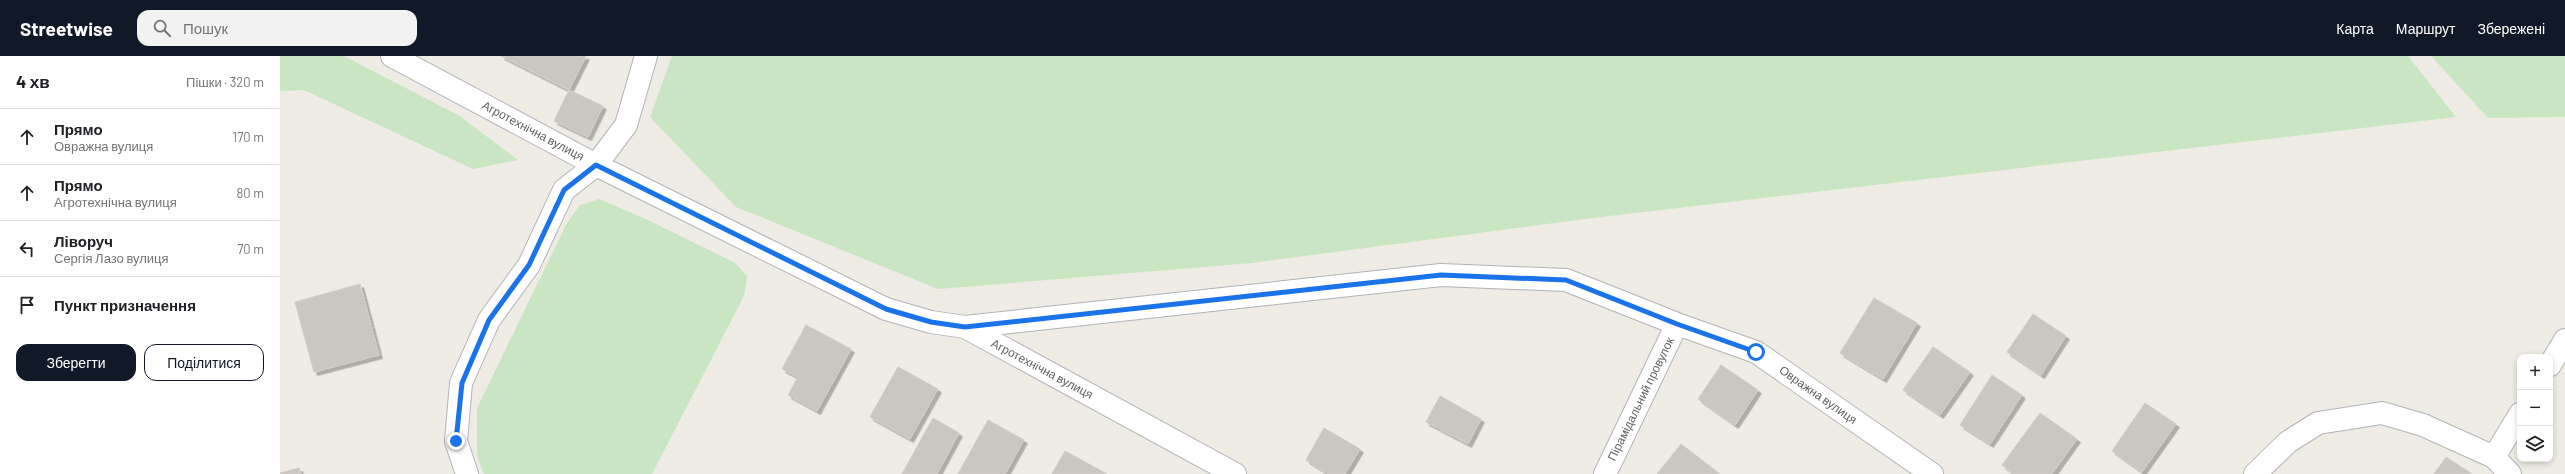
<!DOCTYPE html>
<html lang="uk">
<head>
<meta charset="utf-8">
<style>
	:root { --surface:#fff; --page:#f2f2f2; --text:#202124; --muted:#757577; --line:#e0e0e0; --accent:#111827 }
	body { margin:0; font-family:Barlow,sans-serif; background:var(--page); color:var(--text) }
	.controls { position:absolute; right:12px; bottom:12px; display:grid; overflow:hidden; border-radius:8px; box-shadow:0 2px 6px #0003 }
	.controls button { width:36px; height:36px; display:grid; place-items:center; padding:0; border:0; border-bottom:1px solid var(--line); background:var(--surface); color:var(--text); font:20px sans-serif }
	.stop { position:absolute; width:12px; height:12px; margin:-9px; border:3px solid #1a73e8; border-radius:50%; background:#fff }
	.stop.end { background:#1a73e8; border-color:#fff; box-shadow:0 1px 4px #0008 }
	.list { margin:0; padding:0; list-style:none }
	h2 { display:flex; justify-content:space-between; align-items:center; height:52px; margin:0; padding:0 16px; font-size:17px }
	h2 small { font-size:13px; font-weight:400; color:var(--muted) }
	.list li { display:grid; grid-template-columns:26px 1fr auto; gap:12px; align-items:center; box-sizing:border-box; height:56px; padding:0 16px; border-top:1px solid var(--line) }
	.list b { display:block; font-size:15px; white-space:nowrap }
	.list p { margin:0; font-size:13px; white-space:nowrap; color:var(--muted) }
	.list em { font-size:13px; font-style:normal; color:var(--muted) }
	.actions { display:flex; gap:8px; padding:12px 16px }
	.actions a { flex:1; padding:9px 0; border:1px solid var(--accent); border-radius:12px; text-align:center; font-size:14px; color:var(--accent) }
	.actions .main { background:var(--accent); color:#fff }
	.icon { flex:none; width:22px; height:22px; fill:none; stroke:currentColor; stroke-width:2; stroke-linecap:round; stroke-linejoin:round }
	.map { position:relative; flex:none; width:2285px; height:418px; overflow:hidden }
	header { display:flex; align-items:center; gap:24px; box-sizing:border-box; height:56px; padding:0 20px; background:var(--accent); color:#fff }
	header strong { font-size:19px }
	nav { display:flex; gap:22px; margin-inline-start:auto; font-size:14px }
	.search { width:280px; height:36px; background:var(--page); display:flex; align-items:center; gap:10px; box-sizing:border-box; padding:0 14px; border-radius:12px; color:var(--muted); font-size:15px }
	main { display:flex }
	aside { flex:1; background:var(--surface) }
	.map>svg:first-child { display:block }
	.green { fill:#c9e6c2 }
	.building { fill:#cac6c2; stroke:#d3cbc3; filter:url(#shadow) }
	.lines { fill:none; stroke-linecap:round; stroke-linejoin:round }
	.street-casing { stroke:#b0b4b7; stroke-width:24 }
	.street { stroke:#fff; stroke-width:22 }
	.route { stroke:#1a73e8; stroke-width:5 }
	.labels { text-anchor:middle; stroke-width:3; stroke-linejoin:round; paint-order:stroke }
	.street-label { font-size:12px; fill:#5d6265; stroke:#fff }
</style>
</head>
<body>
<header>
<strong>Streetwise</strong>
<div class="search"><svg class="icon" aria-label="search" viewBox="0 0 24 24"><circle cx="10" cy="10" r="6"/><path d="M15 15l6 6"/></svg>Пошук</div>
<nav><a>Карта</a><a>Маршрут</a><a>Збережені</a></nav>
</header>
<main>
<aside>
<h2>4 хв<small>Пішки · 320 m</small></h2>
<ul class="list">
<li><svg class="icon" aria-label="ahead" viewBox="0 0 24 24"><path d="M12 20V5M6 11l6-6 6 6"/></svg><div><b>Прямо</b><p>Овражна вулиця</p></div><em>170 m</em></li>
<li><svg class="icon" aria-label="ahead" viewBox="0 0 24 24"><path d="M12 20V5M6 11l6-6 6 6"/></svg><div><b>Прямо</b><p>Агротехнічна вулиця</p></div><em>80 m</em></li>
<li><svg class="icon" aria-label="left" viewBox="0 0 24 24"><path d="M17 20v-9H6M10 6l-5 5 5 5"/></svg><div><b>Ліворуч</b><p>Сергія Лазо вулиця</p></div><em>70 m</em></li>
<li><svg class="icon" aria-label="arrive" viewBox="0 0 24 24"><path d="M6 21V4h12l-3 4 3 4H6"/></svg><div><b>Пункт призначення</b></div></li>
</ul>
<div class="actions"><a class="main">Зберегти</a><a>Поділитися</a></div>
</aside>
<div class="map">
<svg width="2285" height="418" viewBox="0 0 2285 418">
	<defs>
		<filter id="shadow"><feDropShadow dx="3.5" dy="3.5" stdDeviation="0" flood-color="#0004"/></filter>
	</defs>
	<rect width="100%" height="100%" fill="#efebe5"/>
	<path class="green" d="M0,0H64L178,59L238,104L193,113L24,34L0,35Z
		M392,0H2128L2176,61L1313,162L972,207L658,233L456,151L370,61Z
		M2151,0H2285V61L2208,62Z
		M319,143L366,163L455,207L467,220L464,240L372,418H204L197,400V352L287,167L300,149Z"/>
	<path class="building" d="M221,0H306L289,34Z
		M289,34L323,50L308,81L274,65Z
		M80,228L99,299L34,316L15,246Z
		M1594,242L1637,267L1603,323L1560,297Z
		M1753,258L1786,280L1761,319L1727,296Z
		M526,269L571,293L537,355L508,339L518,321L502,313Z
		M1653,291L1690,316L1660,359L1623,334Z
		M1441,309L1478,334L1455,369L1418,343Z
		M618,311L658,333L630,383L590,361Z
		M1712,319L1742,339L1710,388L1680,369Z
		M1160,340L1201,363L1188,388L1146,366Z
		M1865,347L1896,368L1862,416L1832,395Z
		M1760,357L1797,383L1772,418H1734L1722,409Z
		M653,362L679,377L657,418H622Z
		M708,364L744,384L725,418H678Z
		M1044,372L1080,393L1065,418H1049L1026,404Z
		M1401,388L1440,418H1377Z
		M785,395L827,418H772Z
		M2166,401L2192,418H2154Z
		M19,412L21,418H0V417Z"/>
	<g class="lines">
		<g class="street-casing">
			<path id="street" d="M112,0L316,109L606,253L651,266L685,271L955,418
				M685,271L1161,219L1286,224L1397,268L1476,296L1652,418
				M2270,309L2285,284
				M2214,401L2240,358
				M187,418L176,385L181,327L209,264L249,209L284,134L316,109L346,69L366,0
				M1325,418L1397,268
				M1975,418L2008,386L2038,367L2102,357L2143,369L2214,401L2230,418"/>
		</g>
		<use href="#street" class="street"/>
	</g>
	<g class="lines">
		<path class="route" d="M176,385L182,327L209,264L249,209L284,134L316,109L606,253L651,266L685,271L1161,219L1286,224L1397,268L1476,296"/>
	</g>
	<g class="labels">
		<g class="street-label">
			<text transform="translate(253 75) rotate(28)" y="4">Агротехнічна вулиця</text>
			<text transform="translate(762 313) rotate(28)" y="4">Агротехнічна вулиця</text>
			<text transform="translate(1538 339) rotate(35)" y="4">Овражна вулиця</text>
			<text transform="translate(1361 343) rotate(-64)" y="4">Пірамідальний провулок</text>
		</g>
	</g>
</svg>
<div class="controls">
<button>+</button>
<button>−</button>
<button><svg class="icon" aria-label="layers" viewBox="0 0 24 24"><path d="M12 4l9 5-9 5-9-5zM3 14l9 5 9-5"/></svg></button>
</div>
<div class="stop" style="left:1476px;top:296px"></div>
<div class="stop end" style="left:176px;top:385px"></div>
</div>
</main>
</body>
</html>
